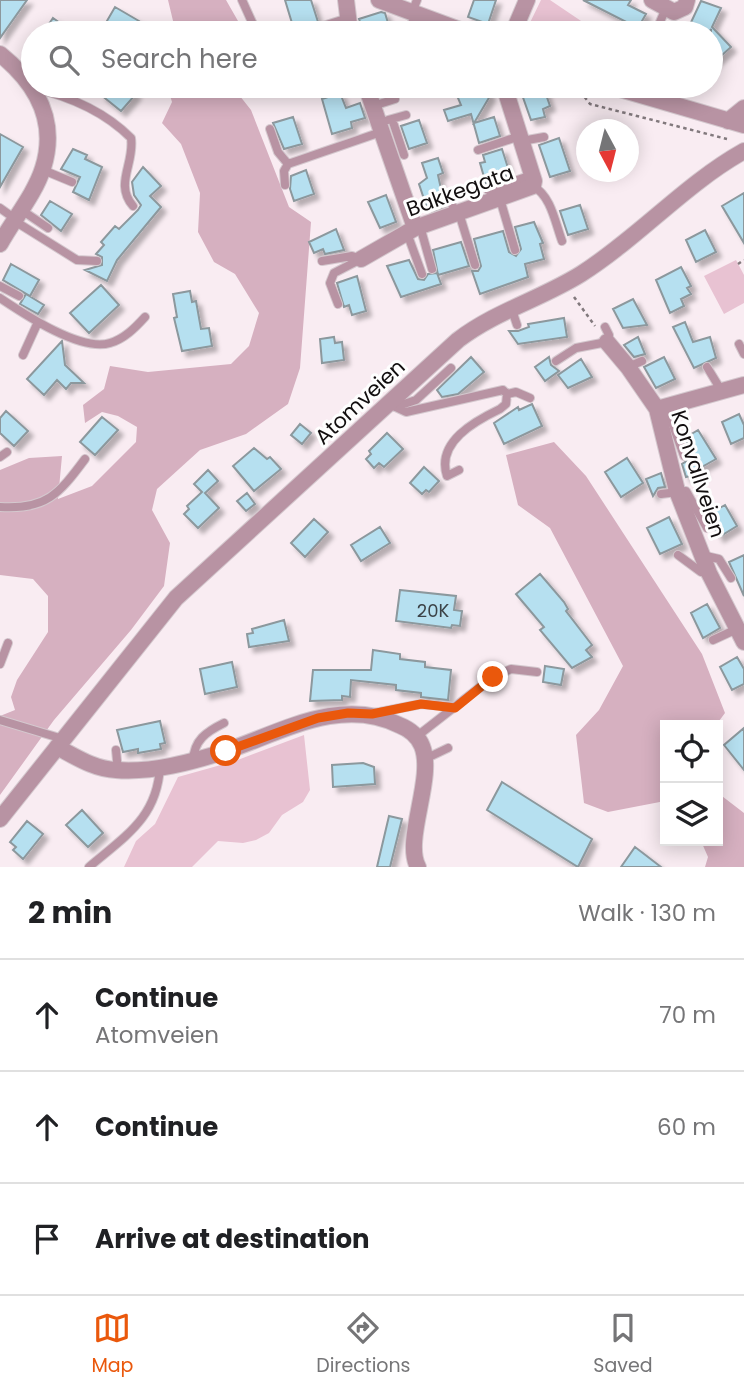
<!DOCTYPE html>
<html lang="en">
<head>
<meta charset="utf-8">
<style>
	:root { --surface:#fff; --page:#f2f2f2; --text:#202124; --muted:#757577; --line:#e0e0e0; --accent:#ea580c }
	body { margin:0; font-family:Poppins,sans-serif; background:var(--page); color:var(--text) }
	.controls { position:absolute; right:21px; bottom:21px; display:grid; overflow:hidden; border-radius:0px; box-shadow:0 4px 18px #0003 }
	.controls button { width:63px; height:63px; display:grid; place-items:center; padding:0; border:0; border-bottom:2px solid var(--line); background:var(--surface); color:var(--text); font:35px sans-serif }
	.compass { position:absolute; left:576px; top:119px; width:63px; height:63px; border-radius:50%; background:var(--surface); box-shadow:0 4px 18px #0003; rotate:173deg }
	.stop { position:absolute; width:21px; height:21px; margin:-16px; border:5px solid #ea580c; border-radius:50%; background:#fff }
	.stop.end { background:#ea580c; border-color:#fff; box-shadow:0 2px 7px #0008 }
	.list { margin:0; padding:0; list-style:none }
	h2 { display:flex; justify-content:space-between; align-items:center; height:91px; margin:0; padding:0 28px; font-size:30px }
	h2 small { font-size:23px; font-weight:400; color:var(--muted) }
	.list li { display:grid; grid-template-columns:46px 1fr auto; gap:21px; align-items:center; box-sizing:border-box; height:112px; padding:0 28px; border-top:2px solid var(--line) }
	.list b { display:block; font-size:26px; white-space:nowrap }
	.list p { margin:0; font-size:23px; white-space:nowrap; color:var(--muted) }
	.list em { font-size:23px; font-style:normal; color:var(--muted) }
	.icon { flex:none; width:38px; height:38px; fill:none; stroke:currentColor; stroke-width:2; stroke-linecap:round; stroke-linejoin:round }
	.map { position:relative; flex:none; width:744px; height:867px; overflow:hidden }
	.search { position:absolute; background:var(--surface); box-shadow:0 4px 18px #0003; left:21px; right:21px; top:21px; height:77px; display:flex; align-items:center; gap:18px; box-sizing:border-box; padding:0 24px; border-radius:38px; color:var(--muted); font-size:26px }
	.sheet { height:427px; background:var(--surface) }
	nav { display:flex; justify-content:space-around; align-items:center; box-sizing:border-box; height:98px; border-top:2px solid var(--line); background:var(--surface); font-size:19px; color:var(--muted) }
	nav a { display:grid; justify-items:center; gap:4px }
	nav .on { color:var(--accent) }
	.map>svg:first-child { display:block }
	.green { fill:#e8c2d2 }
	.forest { fill:#d6b0c0 }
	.building { fill:#b6e0f0; stroke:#8c989d; stroke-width:2; filter:url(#shadow) }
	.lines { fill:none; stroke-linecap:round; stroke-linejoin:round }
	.service-casing { stroke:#d4c8ce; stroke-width:10 }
	.minor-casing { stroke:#d4c8ce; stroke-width:18 }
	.path { stroke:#82797d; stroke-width:2.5; stroke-dasharray:3.5 3.5; stroke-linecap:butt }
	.service { stroke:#b893a3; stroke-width:8 }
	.minor { stroke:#b893a3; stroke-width:16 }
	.route { stroke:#ea580c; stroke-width:9 }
	.labels { text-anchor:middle; stroke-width:6; stroke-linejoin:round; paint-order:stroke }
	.number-label { font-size:18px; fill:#3b4247 }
	.street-label { font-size:21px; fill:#120e0f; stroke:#fefefe }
</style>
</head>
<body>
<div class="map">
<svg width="744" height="867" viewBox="0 0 744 867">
	<defs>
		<filter id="shadow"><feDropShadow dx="5" dy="5" stdDeviation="2" flood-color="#0004"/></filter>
	</defs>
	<rect width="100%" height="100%" fill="#f9ecf2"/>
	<path class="green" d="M541,0H550L587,25L582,33H525Z
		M736,260L744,275V303L724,314L704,276Z
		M304,735L310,790L303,802L282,815L269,833L256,840L243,843L218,841L192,867H124L136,841L155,824L178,777L235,761Z"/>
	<path class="forest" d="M168,0H226L238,21L228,33H172L174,25Z
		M167,86H232L251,110L289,207L311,222L300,368L288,404L246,434L200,450L157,489L152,510L170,543L164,586L131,630L54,720L0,795V716L15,710L11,697L17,680L48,632V596L33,579L0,575V470L29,458L62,456L58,499L92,486L136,442L137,427L118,416L102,412L85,423L83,405L104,389L110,366L148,372L231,364L249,346L259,313L235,274L214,262L198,232L200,193L181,144L162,123L172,102Z
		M554,442L586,476L702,654L725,713L716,725H665V801L608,812L584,803L576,735L599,710L623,666L550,528L518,505L506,455Z
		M718,793L744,813V867H705L708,857L701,841H718Z"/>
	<path class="building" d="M0,0H27L0,38Z
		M285,0H311L318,22L306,26L308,33H295Z
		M474,0H496L488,24L468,17Z
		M583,0H631L628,5L646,14L638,28Z
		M701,1L721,8L712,27L731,47L711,65V29L709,33H686Z
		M115,7L139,21L132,33H100Z
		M381,12L385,13L391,33H364L359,19Z
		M53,18L74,33H43Z
		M109,86H126L136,94L121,111L101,95Z
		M453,86H485L490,96L474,123L494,117L500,136L479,143L471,114L448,121L444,110L461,105Z
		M529,86H543L550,106L543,109L545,117L531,120L520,89Z
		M340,93L346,108L360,103L365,118L351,122L352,128L332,134L322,99Z
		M293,117L302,144L284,149L273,123Z
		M419,120L427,143L409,149L401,126Z
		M0,134L23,147L0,187Z
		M559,138L570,171L550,177L539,145Z
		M73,149L87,155L85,159L102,167L89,200L73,192L80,177L61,169Z
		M502,149L508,168L504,169L506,177L486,184L480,163L485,162L483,155Z
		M438,158L443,173L438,175L444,203L427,208L419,184L427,178L422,163Z
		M143,167L161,186L150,196L161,207L117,260L107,281L85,270L102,265V257L96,254L104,245L101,242L115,226L119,229L138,210L141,205L134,195L132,182Z
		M306,170L314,194L294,201L290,189L291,176Z
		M744,193V243L722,206Z
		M386,195L396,222L380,228L368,202Z
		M50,201L72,214L61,231L41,215Z
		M580,205L588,229L568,235L560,211Z
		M534,222L543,243L540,244L544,259L525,264L528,277L480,294L472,271H478L481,266L474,239L503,231L509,252L516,256L521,249L515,227Z
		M336,229L344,250L325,254L323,249L314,253L309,242Z
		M705,230L716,252L696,262L686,240Z
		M461,242L469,266L438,275L433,250Z
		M409,260L418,279L424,280L428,274L437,273L441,284L401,297L387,266Z
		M11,264L39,280L30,296L3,280Z
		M681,267L691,286L687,288L691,294L681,299L684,306L670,313L656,280Z
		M357,276L366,311L352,315L349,305L344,307L337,283Z
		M101,285L119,305L89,333L70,313Z
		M190,291L192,302L196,301L201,329L209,328L212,346L182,351L174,318L177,317L173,294Z
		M26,294L44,305L38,314L20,304Z
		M633,299L647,325L623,328L613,309Z
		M564,318L567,337L518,344L509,331H518L529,327L528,324Z
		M685,322L693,342L710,337L716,358L694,368L673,327Z
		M334,337L335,343L342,342L344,360L322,363L320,339Z
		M638,337L645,354L634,357L624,345Z
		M62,341L65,365L84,383H71L66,389L57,380L44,395L27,379Z
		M471,357L484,372L458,394L442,397L437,390Z
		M549,357L551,365L559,371L545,381L535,367Z
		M664,357L675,379L656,388L644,367Z
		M581,359L592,377L568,388L558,375Z
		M532,404L542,426L504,444L494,423L518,407L519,410Z
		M6,411L28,431L14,446L0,433V418Z
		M739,414L744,425V438L731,444L722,422Z
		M102,417L118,430L95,455L80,442Z
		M300,424L311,433L302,444L291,435Z
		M698,430L716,459L700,468L703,473L686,477L682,464L693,457L685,438Z
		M387,433L403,449L384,467L379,463L374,468L366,459L371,454L369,451Z
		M254,448L267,459L270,457L281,469L254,491L233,466Z
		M627,458L643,483L621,497L605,472Z
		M424,467L439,481L429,492L426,490L422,494L410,483Z
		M208,470L218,481L205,493L219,508L198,528L184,514L189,509L187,506L202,492L194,484Z
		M661,473L665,487L658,488L653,496L646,479Z
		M247,493L255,504L246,511L237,501Z
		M725,505L737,526L719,537L707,515Z
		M669,517L682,544L660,554L647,528Z
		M314,519L328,532L305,557L291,543Z
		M380,527L390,543L361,561L351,545Z
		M744,555V596L729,562Z
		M540,574L564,602L568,609L566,611L592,645L586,650L592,657L572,668L540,630L544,627L516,594Z
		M400,590L456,596L454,610L462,611L460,626L452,625L451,628L396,621Z
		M707,604L720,628L703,638L691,613Z
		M284,620L289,641L249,647L247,634L253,633L252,629Z
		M373,650L400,654V659L425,662V667L451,670L448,700L421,697V693L396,690V685L351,680L350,697L342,696V700L310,701L313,670H371Z
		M737,657L744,669V684L732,690L720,667Z
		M232,662L237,687L205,694L200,669Z
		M545,666L564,669L561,685L543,682Z
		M160,721L165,743L160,744L161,749L138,753V749L123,752L117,730Z
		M744,728V770L724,745Z
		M363,763L374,767L375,784L333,787L332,765Z
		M502,782L592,839L578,867L487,810Z
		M82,810L103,833L88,847L66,825Z
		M389,816L402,819L390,867H377Z
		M27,821L43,834L23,859L13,850L16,847L10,842Z
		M635,847L661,867H621Z"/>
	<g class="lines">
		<g class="service-casing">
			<path id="service" d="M242,0L257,33
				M666,8L660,22L673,31
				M411,15L417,0
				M323,26L348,18
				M406,31L417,16
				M423,33L432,21
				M33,88C68,96 105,112 131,138C135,163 114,184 133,206
				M69,99L72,86
				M373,106L395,99
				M392,119L404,155
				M388,120L406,115
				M270,129L278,152L288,164
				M522,141L544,137
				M478,150L520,136
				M43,170L72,182
				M285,185L284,171L288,164L381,132
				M533,186C551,196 555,222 562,241
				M488,190L532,175
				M447,195L457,214
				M500,199L515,250
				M0,208L14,218
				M20,209L48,228
				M459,213L475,265
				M13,220L77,260L97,261
				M420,226L432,269
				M407,233L422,274
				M322,261L352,256L361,259
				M0,286L19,296
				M0,298C24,314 80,352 110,343C124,339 135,328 145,317
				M338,304L330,283L334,273L361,259
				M511,307L517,325
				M739,344L744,354
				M23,355L38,322
				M556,361L576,348L607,342L609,335L605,327
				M628,367L642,361
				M707,367L721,390
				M507,394L516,392L530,398
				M389,404L406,412L503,390L507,394L506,404L500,409C475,421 436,442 447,476L459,470
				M666,406L684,456
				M395,407L416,400L451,368
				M0,457L7,452
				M661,494L686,491L707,528
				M0,507C46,510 59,494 85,459
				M678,555L701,572L709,573
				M702,555L719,559L731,578
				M713,640L737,629
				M0,664L8,643
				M375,713L421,704L455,707
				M0,720L63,739
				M416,737L493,677L511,669L537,672
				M116,750L118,771
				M425,759L448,748
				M193,761C194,740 206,732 224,723
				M89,867C125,836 157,818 160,767"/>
		</g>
		<g class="minor-casing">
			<path id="minor" d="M346,0L350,33
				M379,0L468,33
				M652,0L674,12L685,7L687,0
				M513,33L527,0
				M0,54C36,83 58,120 43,168C35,194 13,220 0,244
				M366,86L415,228
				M610,86L744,125
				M728,121L744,108
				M361,259L415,228L533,186L534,181L504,86
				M607,342L628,367L657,409L677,491L709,573L744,642
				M657,409L744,385
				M57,747C76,757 94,769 116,770C152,773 192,762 226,751C282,732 341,696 399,725C409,729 418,736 422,746C435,778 403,840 418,867
				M0,819L176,598L458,340C496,311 541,299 581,274C639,237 685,184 744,151"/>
		</g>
		<path class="path" d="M576,86L590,104L727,139
			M738,264L744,260
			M574,297L595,326"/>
		<use href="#service" class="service"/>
		<use href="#minor" class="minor"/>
	</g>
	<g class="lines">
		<path class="route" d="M226,751L318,718L348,713L372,714L421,704L455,708L493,677"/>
	</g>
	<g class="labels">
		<g class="number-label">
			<text x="433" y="617">20K</text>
		</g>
		<g class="street-label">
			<text transform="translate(460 191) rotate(-20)" y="7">Bakkegata</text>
			<text transform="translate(360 402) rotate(-43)" y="7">Atomveien</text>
			<text transform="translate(698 474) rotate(72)" y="7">Konvallveien</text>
		</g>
	</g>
</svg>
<div class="controls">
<button><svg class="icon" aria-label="locate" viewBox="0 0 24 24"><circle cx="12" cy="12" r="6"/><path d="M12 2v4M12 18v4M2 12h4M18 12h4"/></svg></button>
<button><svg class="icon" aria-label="layers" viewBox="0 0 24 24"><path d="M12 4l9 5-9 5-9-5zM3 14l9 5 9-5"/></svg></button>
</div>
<svg class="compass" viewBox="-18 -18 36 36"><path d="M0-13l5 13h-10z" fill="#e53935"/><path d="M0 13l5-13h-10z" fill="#757577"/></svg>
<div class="stop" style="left:226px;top:751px"></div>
<div class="stop end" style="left:493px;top:677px"></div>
<div class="search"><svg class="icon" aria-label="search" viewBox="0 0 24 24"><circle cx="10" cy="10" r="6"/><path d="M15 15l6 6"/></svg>Search here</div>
</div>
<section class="sheet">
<h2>2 min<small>Walk · 130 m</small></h2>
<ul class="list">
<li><svg class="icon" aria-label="ahead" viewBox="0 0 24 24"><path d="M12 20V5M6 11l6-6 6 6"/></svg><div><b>Continue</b><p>Atomveien</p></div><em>70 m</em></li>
<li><svg class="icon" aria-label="ahead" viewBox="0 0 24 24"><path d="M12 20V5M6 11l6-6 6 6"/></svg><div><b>Continue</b></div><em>60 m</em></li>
<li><svg class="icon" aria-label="arrive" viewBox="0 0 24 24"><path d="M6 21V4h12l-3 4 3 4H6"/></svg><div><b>Arrive at destination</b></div></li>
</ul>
</section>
<nav>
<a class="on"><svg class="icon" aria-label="map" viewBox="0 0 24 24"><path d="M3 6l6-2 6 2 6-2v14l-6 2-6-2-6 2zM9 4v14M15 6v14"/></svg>Map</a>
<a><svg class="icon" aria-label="directions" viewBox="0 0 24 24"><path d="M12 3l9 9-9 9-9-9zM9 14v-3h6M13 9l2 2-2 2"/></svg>Directions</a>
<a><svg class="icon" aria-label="saved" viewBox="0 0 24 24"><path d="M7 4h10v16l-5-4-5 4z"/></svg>Saved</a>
</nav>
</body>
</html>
